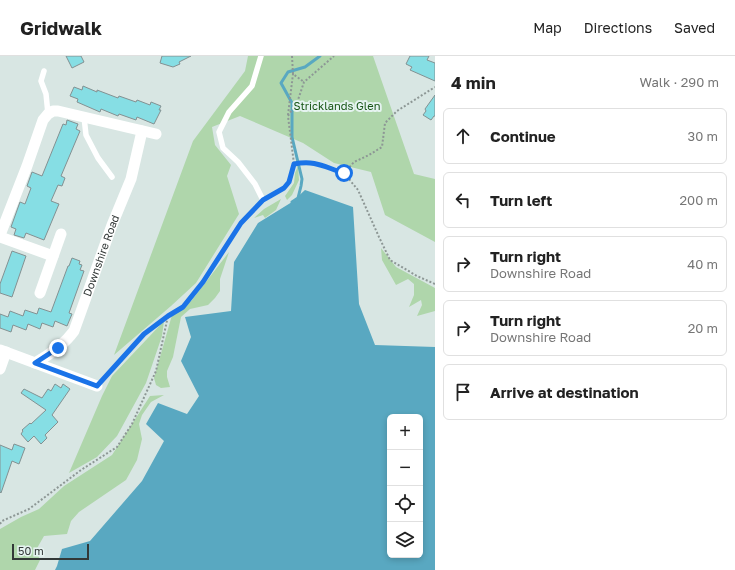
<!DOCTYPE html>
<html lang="en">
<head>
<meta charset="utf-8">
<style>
	:root { --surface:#fff; --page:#f6f6f6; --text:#222; --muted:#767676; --line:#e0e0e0 }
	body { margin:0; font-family:"Golos Text",sans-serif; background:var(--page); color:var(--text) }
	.controls { position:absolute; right:12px; bottom:12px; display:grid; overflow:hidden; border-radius:6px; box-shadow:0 2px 6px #0003 }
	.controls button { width:36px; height:36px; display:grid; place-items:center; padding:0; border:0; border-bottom:1px solid var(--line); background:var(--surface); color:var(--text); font:20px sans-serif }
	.scale { position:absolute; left:12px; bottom:10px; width:77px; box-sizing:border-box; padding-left:4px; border:2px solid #323837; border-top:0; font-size:11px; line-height:14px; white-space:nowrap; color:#323837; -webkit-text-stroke:3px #e5f3f0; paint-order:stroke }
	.stop { position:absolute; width:12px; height:12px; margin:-9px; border:3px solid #1a73e8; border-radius:50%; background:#fff }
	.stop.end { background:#1a73e8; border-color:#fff; box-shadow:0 1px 4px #0008 }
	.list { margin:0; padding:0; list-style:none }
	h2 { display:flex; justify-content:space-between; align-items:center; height:52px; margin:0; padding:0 16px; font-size:17px }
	h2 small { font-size:13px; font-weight:400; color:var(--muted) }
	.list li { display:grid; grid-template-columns:26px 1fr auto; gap:12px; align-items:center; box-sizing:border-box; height:56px; margin:0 8px 8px; padding:0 8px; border:1px solid var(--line); border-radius:6px }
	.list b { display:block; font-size:15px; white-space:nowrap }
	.list p { margin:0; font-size:13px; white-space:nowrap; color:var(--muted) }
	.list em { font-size:13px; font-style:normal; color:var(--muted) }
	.icon { flex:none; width:22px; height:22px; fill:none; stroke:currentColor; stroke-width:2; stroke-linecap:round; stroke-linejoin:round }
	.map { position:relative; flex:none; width:435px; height:514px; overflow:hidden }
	header { display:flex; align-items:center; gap:24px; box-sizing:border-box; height:56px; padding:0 20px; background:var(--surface); border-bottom:1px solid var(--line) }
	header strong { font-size:19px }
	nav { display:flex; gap:22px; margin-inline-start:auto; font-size:14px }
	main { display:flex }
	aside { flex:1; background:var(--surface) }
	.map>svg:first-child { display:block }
	.green { fill:#afd6ab }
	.water { fill:#59a8c1; fill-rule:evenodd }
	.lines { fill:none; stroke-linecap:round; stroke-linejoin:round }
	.stream { stroke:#59a8c1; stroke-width:3 }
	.building { fill:#86dee4; stroke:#839192 }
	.path { stroke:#8d9795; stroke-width:2; stroke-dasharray:2 2; stroke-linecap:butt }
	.lane { stroke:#fff; stroke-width:5.5 }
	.street { stroke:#fff; stroke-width:11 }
	.route { stroke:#1a73e8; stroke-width:5 }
	.labels { text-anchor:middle; stroke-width:4; stroke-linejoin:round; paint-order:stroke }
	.park-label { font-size:11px; fill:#175514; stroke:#e5f3f0 }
	.street-label { font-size:11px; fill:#323837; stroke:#e5f3f0 }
</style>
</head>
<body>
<header>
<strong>Gridwalk</strong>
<nav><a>Map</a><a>Directions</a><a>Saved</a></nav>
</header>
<main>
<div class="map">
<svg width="435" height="514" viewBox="0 0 435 514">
	<rect width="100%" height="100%" fill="#d8e6e3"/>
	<path class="green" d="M248,0H373L414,118L435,123V186L385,159L371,116L334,107L303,87L240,60L212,71L215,89L231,109L227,120L239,158L196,227L171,250L114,299L193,85L245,15Z
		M298,110L299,124L292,139L287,144L285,140L294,127L295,117Z
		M281,143L276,154L265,162L263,159L254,162L264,153Z
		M381,192L396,211L435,232V255L417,260L422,249L421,244L409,251L414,239V228L408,223L396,229L382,204Z
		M229,196L220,223V235L215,242L208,249L190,253L181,261L173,301L167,315V321L170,331L161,332L156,329L154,322L172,259L184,251L192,244Z
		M164,265L162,280L146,327L117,380L97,401L69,417L102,340L112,320Z
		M164,339L151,346L142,359L139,368L142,383L137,404L126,424L79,456L71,465L67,478L44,480L36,494L40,504L35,514H0V473L21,461L39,453L64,430L112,399L150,340Z"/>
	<path class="water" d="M305,134L353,151L359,248L375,289L435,291V514H55L57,510L62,493L90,485L142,425L164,385L146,368L158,347L187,358L199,340L181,305L191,281L185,261L231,255L234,206L258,167L292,146ZM390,361H420V499H390Z"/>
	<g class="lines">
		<path class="stream" d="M292,146L298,142L301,130L302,123L292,81V47L281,27L288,16L305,11L320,0"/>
	</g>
	<path class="building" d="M66,0H81L84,6L72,12Z
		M162,0H191L179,6L180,8L173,11L160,7Z
		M410,0H429L427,4L435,7V25L410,14L412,11L406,8Z
		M83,30L97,36V34L118,42L119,40L136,46L137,44L150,49L151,46L161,50L159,54H161L154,68L137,61L136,64L119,58L118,60L101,53L100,56L77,46L78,43L70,40L74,31L82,34Z
		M435,39V60H434L431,64L423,59L426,55L425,53Z
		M67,64L78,68L76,73L80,75L61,120L65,122L62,130L58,129L51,145L59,148L44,184L26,177L24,182L14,179L16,173L11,171L20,146L25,148L31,132L27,130L32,116L42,120L63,68L66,69Z
		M12,195L26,200L12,241L0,237V228Z
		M72,202L80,205L79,208L82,209L80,214L84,215L69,257L72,258L67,270L55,265L53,271L42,267L40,273L28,268L26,274L13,269L11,276L0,272V258L8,261L10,255L23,260L25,254L37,258L39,252L51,256L68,210H69Z
		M55,328L61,332L63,328L70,333L52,359L58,366L45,379L47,382L41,388L34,380L28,386L21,378L23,375L22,374L30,367L31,368L46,354L21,337L24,333L42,342L48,333L51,335Z
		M14,388L25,392L19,408L12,405L1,437L0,436V389L12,394Z"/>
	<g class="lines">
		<path class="path" d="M292,0L293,18L304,26
			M288,59L293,18
			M294,108L309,106L320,108L331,113L344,117L358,134L379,181L390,204L417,220L435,228
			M344,117L354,106L369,99L382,91L385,67L397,55L435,31
			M269,140L284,132L289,126L294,108L288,60L298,44L304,26L334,0
			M103,324L144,278L168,260
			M0,468L2,465L29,453L81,414L117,391L132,368L156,315L168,260L183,251L203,226L241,167L258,149"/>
		<path class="lane" d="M261,0L252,30L229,56L219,76L223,92L238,106L255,128L263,144
			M44,15L41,25L46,38L48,58
			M84,61L86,79L98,102L112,121"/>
		<g class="street">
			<path d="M0,179L27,110L43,64L48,58L53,55H58L156,78"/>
			<path d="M0,181L53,200"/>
			<path d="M40,237L61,178"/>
			<path d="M0,294L97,330"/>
			<path id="s1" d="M35,307C49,299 64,289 74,275L112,169L131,123L142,75"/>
			<path d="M0,313L6,296"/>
		</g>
	</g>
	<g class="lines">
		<path class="route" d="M58,292L35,307L97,330L144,278L168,260L183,251L203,226L241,167L263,144L284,132L289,126L294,108C316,104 324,111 344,117"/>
	</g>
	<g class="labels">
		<g class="park-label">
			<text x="337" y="54">Stricklands Glen</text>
		</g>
		<g class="street-label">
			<text dy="4" stroke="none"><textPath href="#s1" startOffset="131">Downshire Road</textPath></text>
		</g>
	</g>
</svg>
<div class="controls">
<button>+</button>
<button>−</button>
<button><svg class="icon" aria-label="locate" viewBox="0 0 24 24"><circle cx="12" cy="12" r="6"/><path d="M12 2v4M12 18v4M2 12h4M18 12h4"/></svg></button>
<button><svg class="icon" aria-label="layers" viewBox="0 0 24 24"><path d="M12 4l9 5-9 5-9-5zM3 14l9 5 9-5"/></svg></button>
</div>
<div class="scale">50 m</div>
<div class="stop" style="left:344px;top:117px"></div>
<div class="stop end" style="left:58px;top:292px"></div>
</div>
<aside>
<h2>4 min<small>Walk · 290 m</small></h2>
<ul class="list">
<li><svg class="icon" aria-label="ahead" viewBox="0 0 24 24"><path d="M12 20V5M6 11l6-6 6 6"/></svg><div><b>Continue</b></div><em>30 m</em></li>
<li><svg class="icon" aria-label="left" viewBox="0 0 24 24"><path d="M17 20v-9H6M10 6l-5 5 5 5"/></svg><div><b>Turn left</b></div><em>200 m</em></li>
<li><svg class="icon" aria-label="right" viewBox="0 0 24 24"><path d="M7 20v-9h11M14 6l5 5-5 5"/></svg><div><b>Turn right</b><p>Downshire Road</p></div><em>40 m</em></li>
<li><svg class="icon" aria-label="right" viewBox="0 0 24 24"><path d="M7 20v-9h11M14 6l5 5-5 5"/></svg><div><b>Turn right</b><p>Downshire Road</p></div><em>20 m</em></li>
<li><svg class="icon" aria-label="arrive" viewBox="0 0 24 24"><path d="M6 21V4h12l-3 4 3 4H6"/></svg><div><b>Arrive at destination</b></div></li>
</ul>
</aside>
</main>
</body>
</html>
